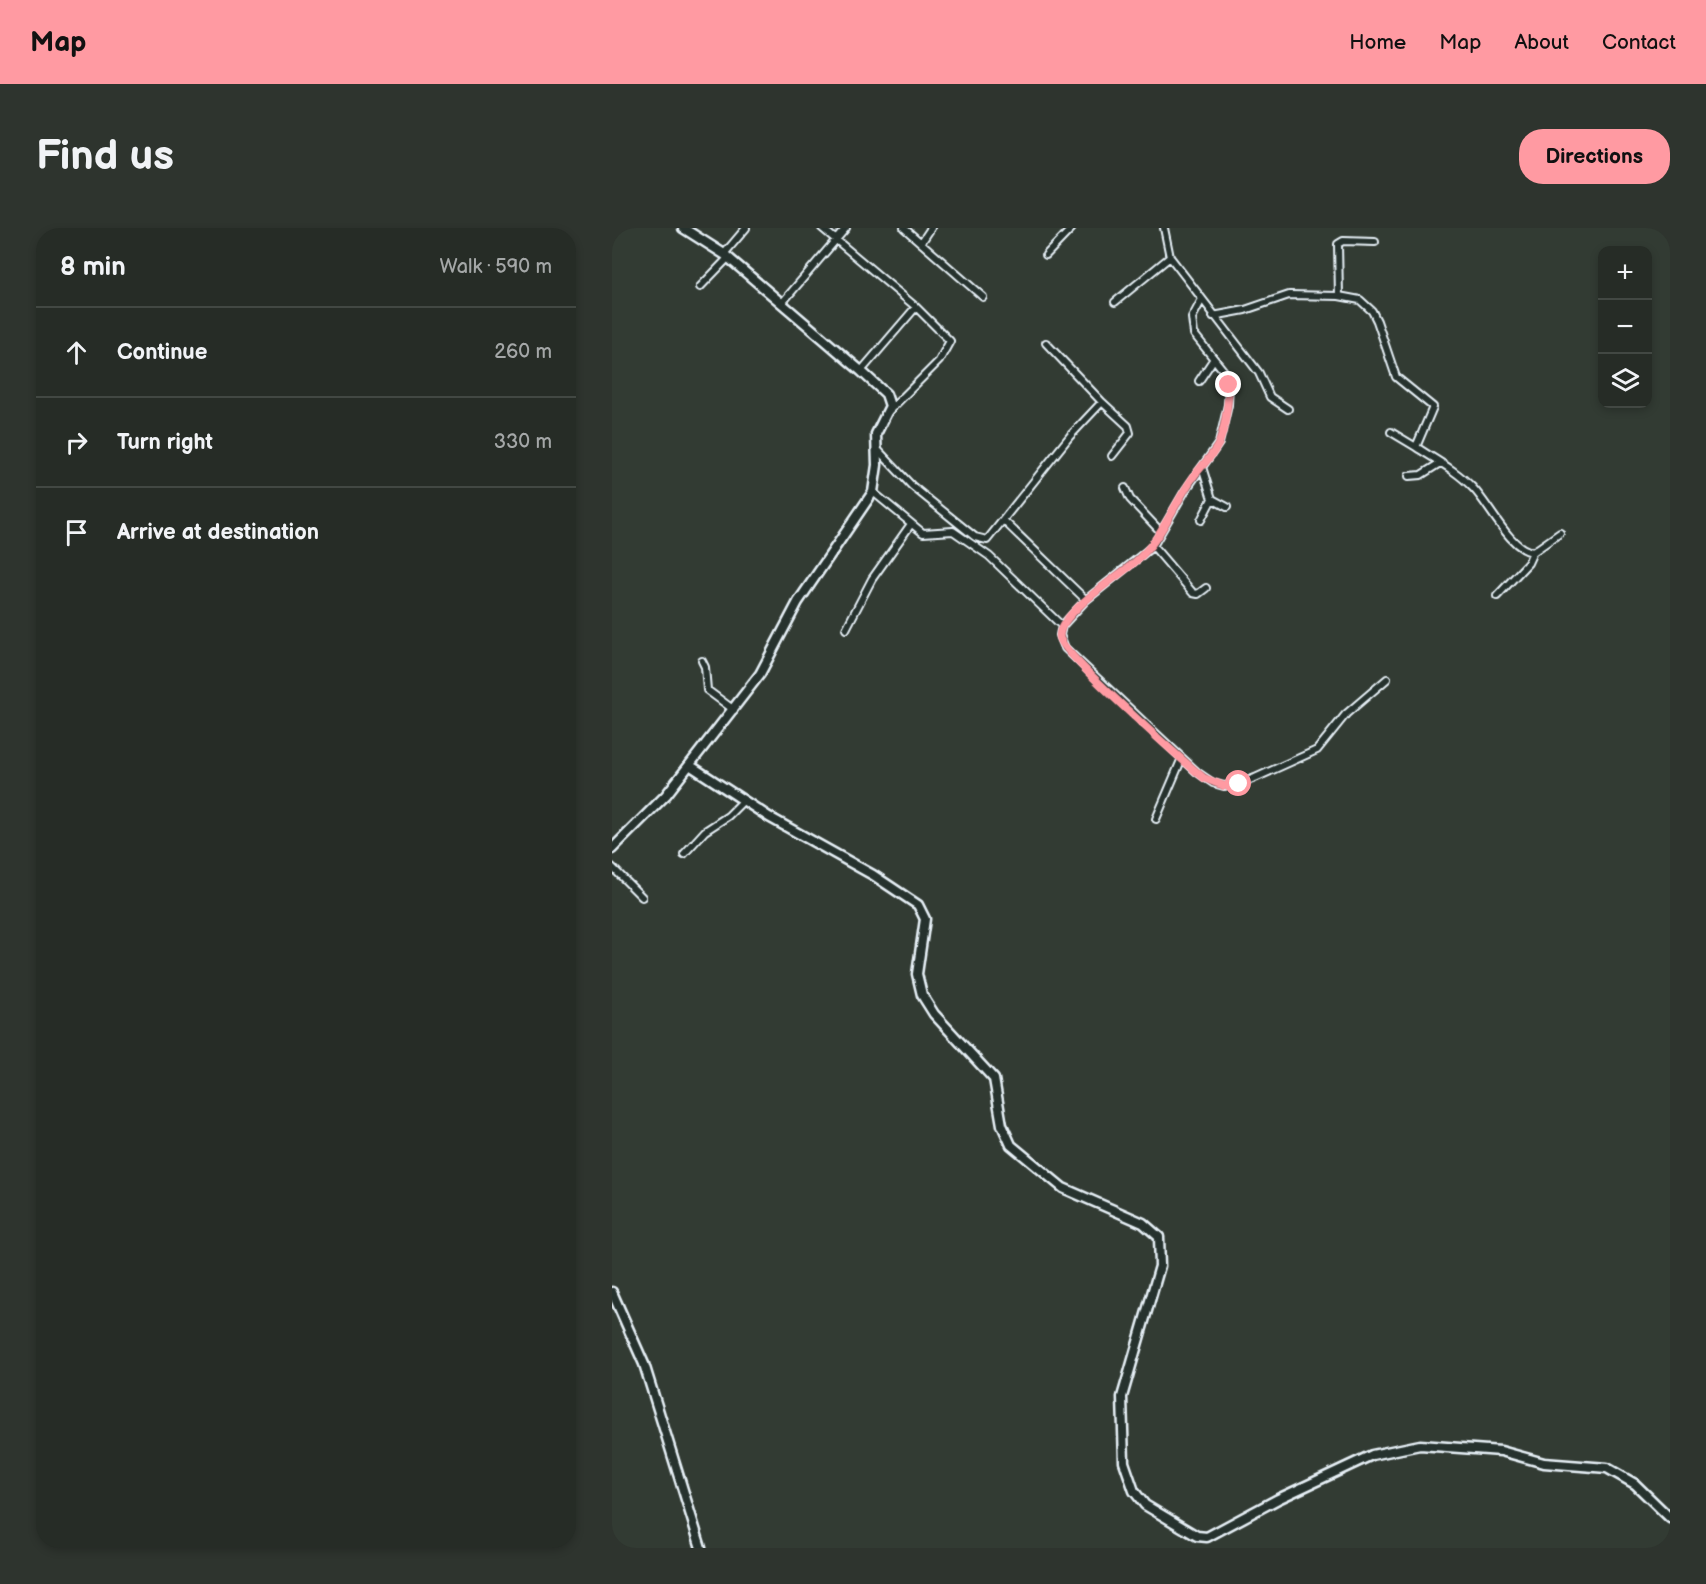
<!DOCTYPE html>
<html lang="en">
<head>
<meta charset="utf-8">
<style>
	:root { --surface:#262c26; --page:#2e342e; --text:#f1f3f6; --muted:#a4a7a7; --line:#424843; --accent:#ff9aa2 }
	body { margin:0; font-family:"Balsamiq Sans",sans-serif; background:var(--page); color:var(--text) }
	.controls { position:absolute; right:18px; top:18px; display:grid; overflow:hidden; border-radius:12px; box-shadow:0 3px 9px #0003 }
	.controls button { width:54px; height:54px; display:grid; place-items:center; padding:0; border:0; border-bottom:2px solid var(--line); background:var(--surface); color:var(--text); font:30px sans-serif }
	.stop { position:absolute; width:18px; height:18px; margin:-14px; border:4px solid #ff9aa2; border-radius:50%; background:#fff }
	.stop.end { background:#ff9aa2; border-color:#fff; box-shadow:0 2px 6px #0008 }
	.list { margin:0; padding:0; list-style:none }
	h2 { display:flex; justify-content:space-between; align-items:center; height:78px; margin:0; padding:0 24px; font-size:26px }
	h2 small { font-size:20px; font-weight:400; color:var(--muted) }
	.list li { display:grid; grid-template-columns:39px 1fr auto; gap:18px; align-items:center; box-sizing:border-box; height:90px; padding:0 24px; border-top:2px solid var(--line) }
	.list b { display:block; font-size:22px; white-space:nowrap }
	.list em { font-size:20px; font-style:normal; color:var(--muted) }
	.icon { flex:none; width:33px; height:33px; fill:none; stroke:currentColor; stroke-width:2; stroke-linecap:round; stroke-linejoin:round }
	.map { position:relative; flex:none; width:1058px; height:1320px; overflow:hidden; border-radius:24px }
	header { display:flex; align-items:center; gap:36px; box-sizing:border-box; height:84px; padding:0 30px; background:var(--accent); color:#111 }
	header strong { font-size:28px }
	nav { display:flex; gap:33px; margin-inline-start:auto; font-size:21px }
	.intro { display:flex; align-items:center; justify-content:space-between; box-sizing:border-box; height:144px; padding:0 36px }
	h1 { margin:0; font-size:42px }
	.button { padding:15px 27px; border-radius:24px; background:var(--accent); color:#111; font-size:21px; font-weight:700 }
	main { display:flex; gap:36px; padding:0 36px }
	aside { flex:1; background:var(--surface); border-radius:24px; box-shadow:0 3px 9px #0003 }
	.map>svg:first-child { display:block }
	.lines { fill:none; stroke-linecap:round; stroke-linejoin:round }
	.street-casing { stroke:#e8f1f8; stroke-width:10 }
	.secondary-casing { stroke:#e8f1f8; stroke-width:13 }
	.street { stroke:#26332d; stroke-width:6 }
	.secondary { stroke:#26332d; stroke-width:8 }
	.route { stroke:#ff9aa2; stroke-width:8 }
</style>
</head>
<body>
<header>
<strong>Map</strong>
<nav><a>Home</a><a>Map</a><a>About</a><a>Contact</a></nav>
</header>
<div class="intro"><h1>Find us</h1><a class="button">Directions</a></div>
<main>
<aside>
<h2>8 min<small>Walk · 590 m</small></h2>
<ul class="list">
<li><svg class="icon" aria-label="ahead" viewBox="0 0 24 24"><path d="M12 20V5M6 11l6-6 6 6"/></svg><div><b>Continue</b></div><em>260 m</em></li>
<li><svg class="icon" aria-label="right" viewBox="0 0 24 24"><path d="M7 20v-9h11M14 6l5 5-5 5"/></svg><div><b>Turn right</b></div><em>330 m</em></li>
<li><svg class="icon" aria-label="arrive" viewBox="0 0 24 24"><path d="M6 21V4h12l-3 4 3 4H6"/></svg><div><b>Arrive at destination</b></div></li>
</ul>
</aside>
<div class="map">
<svg width="1058" height="1320" viewBox="0 0 1058 1320">
	<rect width="100%" height="100%" fill="#323b33"/>
	<filter id="ink" filterUnits="userSpaceOnUse"><feTurbulence type="fractalNoise" baseFrequency=".0167" numOctaves="2"/><feDisplacementMap in="SourceGraphic" scale="12" xChannelSelector="R" yChannelSelector="G"/><feConvolveMatrix kernelMatrix="1 2 1 2 8 2 1 2 1" color-interpolation-filters="sRGB"/></filter>
	<g filter="url(#ink)">
		<g class="lines">
			<g class="street-casing">
				<path id="street" d="M210,0L304,79L338,113L327,133L276,184
					M292,0L371,69
					M552,0L558,29L647,145L658,169L676,181
					M309,15L319,0
					M112,26L134,0
					M434,27L460,0
					M88,59L116,30
					M727,68L726,16L731,13L763,14
					M503,74L558,29
					M170,75L234,0
					M601,88L633,82L677,67L727,68L748,72L760,83L765,93L784,149L821,179L804,219C824,232 845,243 861,260C877,276 898,322 921,324L916,335L885,368
					M249,143L304,79
					M587,153L601,132
					M490,174L516,198L518,205L500,228
					M779,204L804,219
					M265,221L300,258L363,309L375,312L458,208L490,174L434,115
					M797,248L809,247L828,235
					M513,260L518,271L549,304
					M261,264L311,305L341,303L377,328L450,398L448,407L453,420L585,544L601,555L612,558L627,556L643,550L705,522L734,486L775,451
					M600,271L615,279
					M589,292L600,271L590,239
					M392,293L474,372
					M541,318L581,365L586,366L594,360
					M921,324L948,305
					M450,398L474,372L541,318L573,263L607,215L616,177L617,157L615,147L582,106L580,90L589,73
					M234,401L260,351L299,296
					M90,433L93,439L95,462L122,482
					M544,591L570,530
					M72,626L93,603L116,588L131,573
					M0,639L30,669"/>
			</g>
			<g class="secondary-casing">
				<path id="secondary" d="M79,538L157,589L261,647L306,677L313,691L305,746L310,767L322,786L382,851L390,897L399,917L451,960L531,995L547,1009L548,1038L510,1169L512,1234L522,1263L533,1277L585,1308L595,1309L666,1271L760,1227L808,1217L889,1223L932,1235L995,1240L1023,1256L1058,1290
					M0,621L54,567L148,446L186,374L261,264L265,237L264,206L278,178L274,166L249,143L112,26L71,0
					M0,1064L32,1136L89,1320"/>
			</g>
			<use href="#street" class="street"/>
			<use href="#secondary" class="secondary"/>
		</g>
	</g>
	<g class="lines" filter="url(#ink)">
		<path class="route" d="M617,157C616,177 614,197 607,215C601,228 590,237 582,248C561,277 550,311 523,334C507,348 443,388 448,410C453,429 570,532 592,550L612,558L627,556"/>
	</g>
</svg>
<div class="controls">
<button>+</button>
<button>−</button>
<button><svg class="icon" aria-label="layers" viewBox="0 0 24 24"><path d="M12 4l9 5-9 5-9-5zM3 14l9 5 9-5"/></svg></button>
</div>
<div class="stop" style="left:627px;top:556px"></div>
<div class="stop end" style="left:617px;top:157px"></div>
</div>
</main>
</body>
</html>
